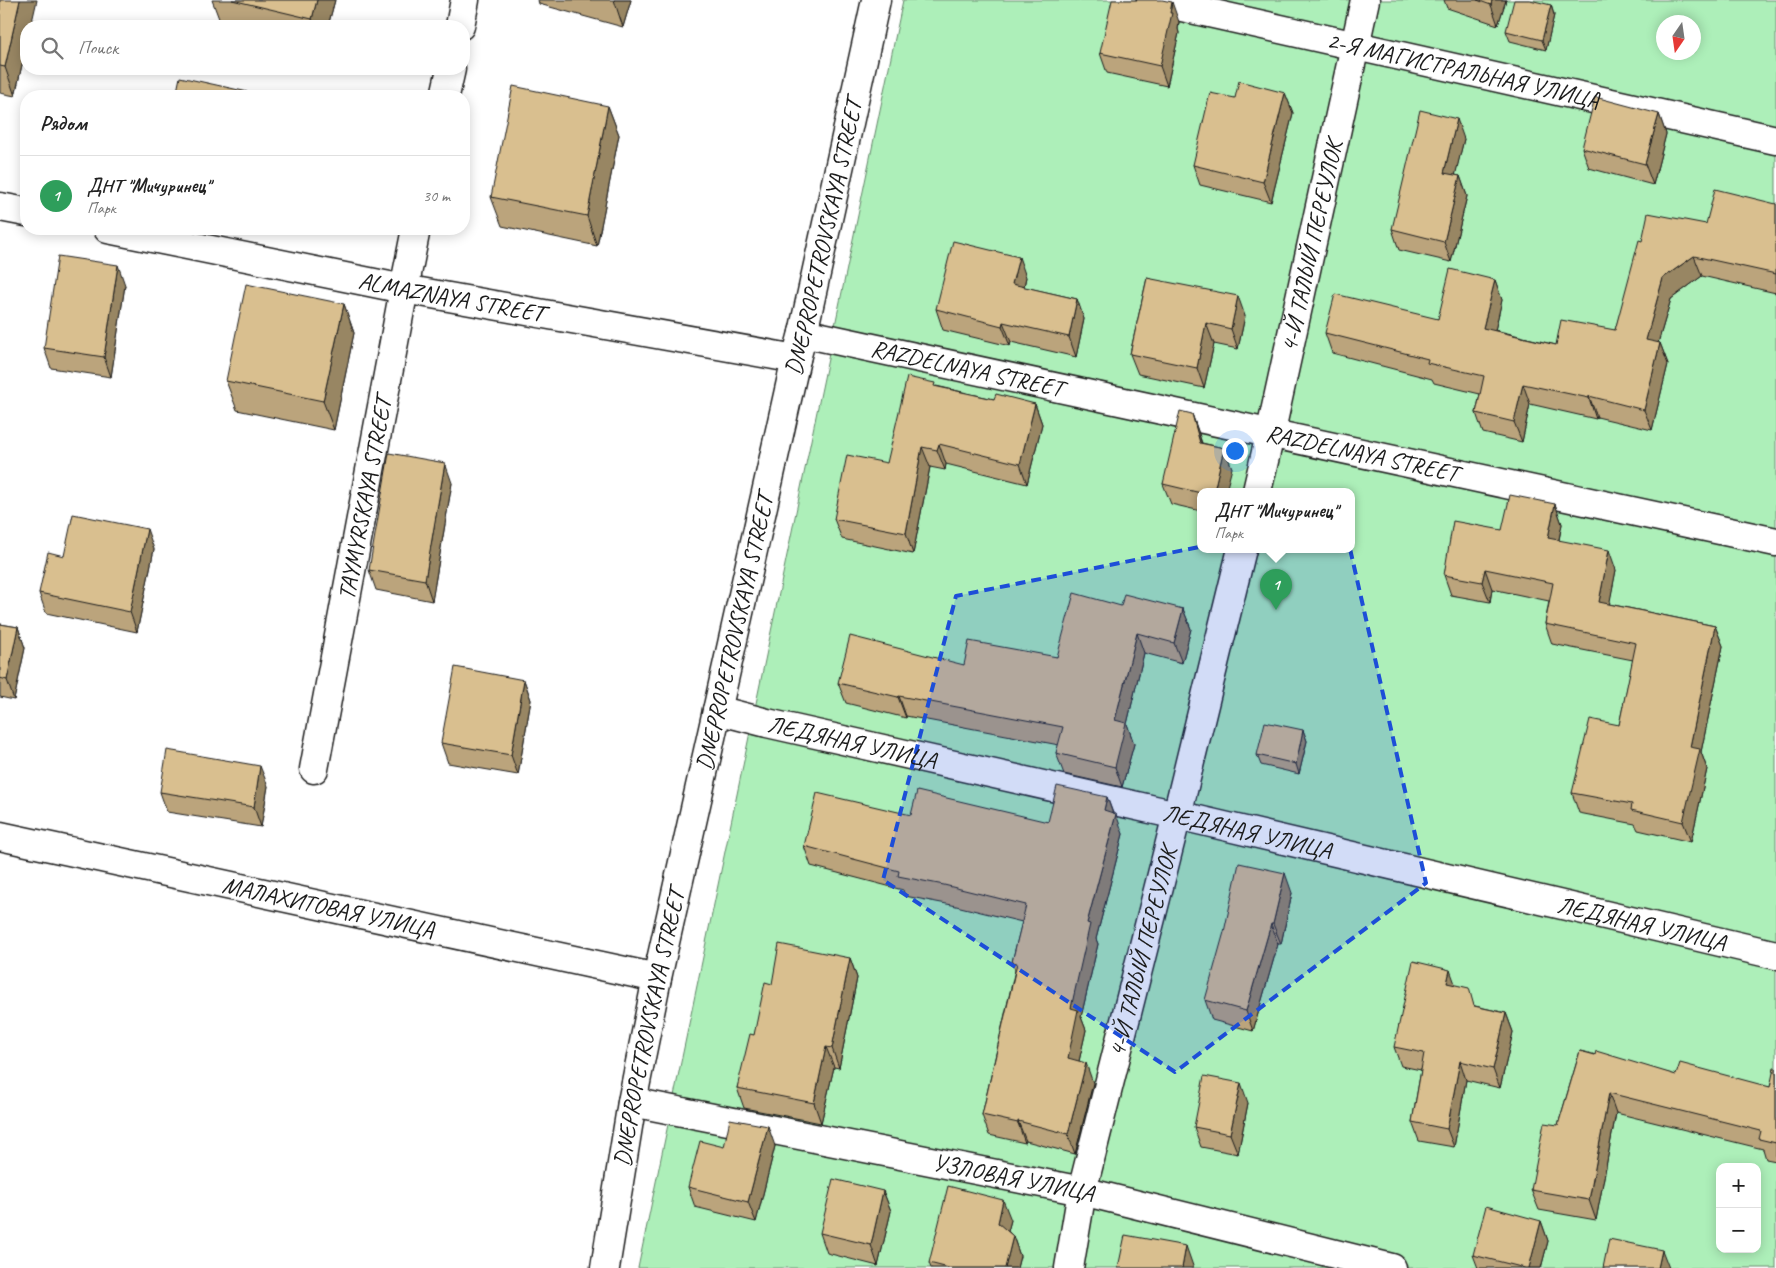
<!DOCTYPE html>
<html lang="ru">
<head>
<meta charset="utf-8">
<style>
	:root { --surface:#fff; --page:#f6f6f6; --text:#222; --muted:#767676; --line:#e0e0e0; --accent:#0f766e }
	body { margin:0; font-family:Caveat,sans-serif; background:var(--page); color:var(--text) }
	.controls { position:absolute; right:15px; bottom:15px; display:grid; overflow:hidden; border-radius:10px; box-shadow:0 2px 12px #0003 }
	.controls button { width:45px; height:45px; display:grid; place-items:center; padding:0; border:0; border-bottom:1px solid var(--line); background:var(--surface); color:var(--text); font:25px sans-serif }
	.compass { position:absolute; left:1656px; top:15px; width:45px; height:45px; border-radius:50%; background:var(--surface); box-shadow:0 2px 12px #0003; rotate:193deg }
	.you { position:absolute; left:1234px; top:450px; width:18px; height:18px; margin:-12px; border:4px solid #fff; border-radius:50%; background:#1a73e8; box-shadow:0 0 0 8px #1a73e833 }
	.badge { display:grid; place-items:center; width:32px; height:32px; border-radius:50%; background:var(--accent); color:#fff; font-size:16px; font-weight:700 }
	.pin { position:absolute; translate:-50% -41px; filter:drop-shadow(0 1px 2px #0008) }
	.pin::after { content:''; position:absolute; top:26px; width:18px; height:15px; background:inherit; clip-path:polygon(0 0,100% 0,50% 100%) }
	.popup { position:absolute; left:1197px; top:488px; width:158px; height:65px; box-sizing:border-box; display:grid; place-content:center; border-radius:10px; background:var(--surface); filter:drop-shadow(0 1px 4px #0005); font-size:16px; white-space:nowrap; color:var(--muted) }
	.popup b { font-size:19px; color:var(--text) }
	.popup::after { content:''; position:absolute; left:50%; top:100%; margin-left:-10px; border:10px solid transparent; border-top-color:var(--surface) }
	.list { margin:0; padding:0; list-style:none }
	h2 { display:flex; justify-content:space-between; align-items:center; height:65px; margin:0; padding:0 20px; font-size:21px }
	h2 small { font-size:16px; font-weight:400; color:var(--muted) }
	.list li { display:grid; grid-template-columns:32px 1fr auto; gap:15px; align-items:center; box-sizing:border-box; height:80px; padding:0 20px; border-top:1px solid var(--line) }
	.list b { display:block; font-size:19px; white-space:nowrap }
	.list p { margin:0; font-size:16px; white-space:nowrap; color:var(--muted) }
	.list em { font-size:16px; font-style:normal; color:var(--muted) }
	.icon { flex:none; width:28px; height:28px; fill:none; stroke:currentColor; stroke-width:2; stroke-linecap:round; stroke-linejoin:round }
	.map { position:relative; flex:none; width:1776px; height:1268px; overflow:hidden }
	.search { position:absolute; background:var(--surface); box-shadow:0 2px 12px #0003; left:20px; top:20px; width:450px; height:55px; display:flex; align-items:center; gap:12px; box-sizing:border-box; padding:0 18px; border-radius:20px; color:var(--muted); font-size:19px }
	.panel { position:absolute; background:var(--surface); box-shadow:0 2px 12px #0003; left:20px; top:90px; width:450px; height:145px; border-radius:20px }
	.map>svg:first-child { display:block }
	.green { fill:#adefb9; stroke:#64866a; fill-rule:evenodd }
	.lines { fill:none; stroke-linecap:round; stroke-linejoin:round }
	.minor-casing { stroke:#1c1c1c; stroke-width:31 }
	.minor { stroke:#fff; stroke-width:28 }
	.wall { fill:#bba47b; stroke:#1c1c1c }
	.shaded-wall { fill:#988664; stroke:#1c1c1c }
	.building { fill:#d9bf8f; stroke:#1c1c1c }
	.marked { fill:#1d4ed8; fill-opacity:0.2; stroke:#1d4ed8; stroke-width:4; stroke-dasharray:10 6; stroke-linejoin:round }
	.labels { text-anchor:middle; stroke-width:4; stroke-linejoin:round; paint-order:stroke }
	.street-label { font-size:24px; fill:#1c1c1c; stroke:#fff }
</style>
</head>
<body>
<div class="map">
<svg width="1776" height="1268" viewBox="0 0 1776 1268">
	<rect width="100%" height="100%" fill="#fff"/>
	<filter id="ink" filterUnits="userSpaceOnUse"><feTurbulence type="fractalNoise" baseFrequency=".02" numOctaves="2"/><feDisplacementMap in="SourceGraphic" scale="10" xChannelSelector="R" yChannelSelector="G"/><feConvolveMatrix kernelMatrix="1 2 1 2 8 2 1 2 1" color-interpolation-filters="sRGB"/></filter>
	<g filter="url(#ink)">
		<path class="green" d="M903,0H1776V1268H638ZM1664,22H1694V52H1664ZM1201,491H1351V549H1201ZM1720,1167H1757V1249H1720Z"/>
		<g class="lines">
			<g class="minor-casing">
				<g id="minor">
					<path id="s1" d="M1151,0L1776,140"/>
					<path d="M460,26L465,0"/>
					<path d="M445,96L451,69"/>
					<path d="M0,207L26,212"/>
					<path id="s2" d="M108,229L404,289L796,359"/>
					<path id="s3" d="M803,333L1776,542"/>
					<path id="s4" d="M1257,491L1270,435L1365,0"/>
					<path id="s5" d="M717,710L767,723L1177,815L1776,955"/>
					<path id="s6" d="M314,769L404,289L416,229"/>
					<path id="s7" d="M0,836L657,978"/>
					<path id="s8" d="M632,1102L1082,1191L1392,1268"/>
					<path id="s9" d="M605,1268L632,1102L657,978L796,359L803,333L876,0"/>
					<path id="s10" d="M1069,1268L1082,1191L1177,815L1242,549"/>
				</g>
			</g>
			<use href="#minor" class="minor"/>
		</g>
		<path class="wall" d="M0,0L26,26V47L15,96L0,93Z
			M212,0H335L328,26H231L221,24Z
			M538,0H631L623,27L539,4Z
			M1444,0H1506L1498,25L1447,8Z
			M1551,5L1554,15L1546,50L1510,41L1506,31Z
			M1179,22L1178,29L1179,33L1167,86L1107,73L1100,53Z
			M1285,93L1293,113L1271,202L1200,185L1193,165L1235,98Z
			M608,106L619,135L597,246L502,226L491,197Z
			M1659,114L1666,134L1653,185L1589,168L1582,148Z
			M1464,139L1455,175L1460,176L1467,196L1451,262L1399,250L1392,229Z
			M1776,204V293L1702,276L1671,299L1658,343H1660L1668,364L1652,430L1597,417L1596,419L1530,404L1522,442L1483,433L1476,413L1480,394L1434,383L1432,379L1332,353L1325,333L1438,319L1495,280L1502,300L1495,330L1556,345L1615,330L1642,241L1706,224Z
			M1026,277L1024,287L1077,299L1084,319L1076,357L1011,342L1010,346L943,330L936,309Z
			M1147,278L1245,316L1238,349L1214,344L1204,388L1138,374L1130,354Z
			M125,285L111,377L51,368L44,348Z
			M344,304L354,333L334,430L237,410L226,381Z
			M936,386L994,399L1035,404L1042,424L1027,484L946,464L945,470L930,467L913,554L842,539L834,519L887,463Z
			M1192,414L1202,443L1224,448L1232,468L1201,491V511L1171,504L1163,484Z
			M452,483L432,601L376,590L369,570Z
			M1555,504L1562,524L1559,540L1616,570L1609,604L1715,626L1723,646L1701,752L1707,769L1691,842L1638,830L1635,824L1579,813L1572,793L1619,725L1633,660L1552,644L1545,624L1549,601L1492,589L1490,602L1451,595L1444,575L1502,530Z
			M154,549L137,632L46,613L39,593L64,556Z
			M1121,606L1183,609L1191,629L1182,663L1144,653L1127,724L1134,744L1122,787L1064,774L1056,753L1059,745L906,716V718L846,703L838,683L964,665L1057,657Z
			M0,624L18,627L25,648L14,700L0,697Z
			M524,680L531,700L518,775L448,763L441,743Z
			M1303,730L1307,741L1299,774L1261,765L1257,755Z
			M268,786L261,827L167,812L160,792Z
			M1107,797L1113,813L1123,834L1096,939L1098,944L1081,1017L1086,1030L1079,1061L1093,1083L1075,1154L1026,1141L1025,1143L989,1135L982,1115L1015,970L1012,962L1022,922L952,905L905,896L903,890L811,866L804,846L911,815L1048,822Z
			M1292,893L1281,944H1278L1253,1031L1212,1020L1205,1000Z
			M850,958L857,978L839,1068L834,1067L821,1123L744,1108L737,1088L754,1035L772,984Z
			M1456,985L1475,1006L1506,1013L1513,1032L1500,1088L1466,1080L1454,1147L1419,1141L1412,1122L1421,1070L1401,1066L1394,1047Z
			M1580,1051L1676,1075L1770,1087L1776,1068V1161L1766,1159L1763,1149L1616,1113L1596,1220L1539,1210L1531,1190L1558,1125Z
			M1248,1103L1238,1154L1201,1147L1194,1127Z
			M775,1146L756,1222L695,1207L688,1187L724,1147Z
			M883,1191L891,1211L878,1266L827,1253L820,1233Z
			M1011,1220L1008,1231L1013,1236L1020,1256L1017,1268H931L929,1263Z
			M1541,1221L1548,1241L1541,1268H1478L1473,1255Z"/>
		<path class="shaded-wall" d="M20,0H37L31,26H26V47L15,96L5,67Z
			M317,0H335L328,26H315L312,19Z
			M614,0H631L623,27Z
			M1492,0H1506L1498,25L1491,5Z
			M1172,2L1179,22L1178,29L1179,33L1167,86L1160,66Z
			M1551,5L1554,15L1546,50L1542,40Z
			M1285,93L1293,113L1271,202L1263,182Z
			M608,106L619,135L597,246L587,216Z
			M1659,114L1666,134L1653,185L1645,164Z
			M1457,119L1464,139L1451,193L1444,173Z
			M1460,176L1467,196L1451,262L1444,242Z
			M1694,256L1702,276L1671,299L1653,360L1646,340L1663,278Z
			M1019,257L1026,277L1020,304L1012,284Z
			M118,265L125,285L111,377L104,357Z
			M1495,280L1502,300L1491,348L1483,328Z
			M1238,296L1245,316L1238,349L1231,329Z
			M1077,299L1084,319L1076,357L1069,337Z
			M344,304L354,333L334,430L323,401Z
			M1003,322L1011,342L1010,346L1002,326Z
			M1206,323L1214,344L1204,388L1197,368Z
			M1660,343L1668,364L1652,430L1644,410Z
			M1523,384L1530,404L1522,442L1514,422Z
			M1589,396L1597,417L1596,419L1589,398Z
			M1035,404L1042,424L1027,484L1020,464Z
			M1192,414L1199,434L1207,463L1200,443Z
			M939,444L946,464L945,470L937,450Z
			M922,447L930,467L913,554L906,533Z
			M1224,448L1232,468L1226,491H1214Z
			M445,463L452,483L432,601L425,580Z
			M1555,504L1562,524L1555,559L1548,538Z
			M147,529L154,549L137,632L130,612Z
			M1609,550L1616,570L1606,622L1599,602Z
			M1485,569L1492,589L1490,602L1482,582Z
			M1183,609L1191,629L1182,663L1174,643Z
			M1715,626L1723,646L1701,752L1707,769L1691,842L1683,822L1690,747Z
			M18,627L25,648L14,700L7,680Z
			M1137,633L1144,653L1127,724L1134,744L1122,787L1115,767V720Z
			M524,680L531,700L518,775L511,755Z
			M899,696L906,716V718L898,697Z
			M1303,730L1307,741L1299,774L1296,764Z
			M260,766L268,786L261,827L254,807Z
			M1107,797L1114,817L1104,810Z
			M1116,814L1123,834L1096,939L1098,944L1081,1017L1086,1030L1075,1079L1068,1058L1071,1008L1087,923Z
			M1285,873L1292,893L1281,944L1273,924Z
			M1271,924L1278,944L1253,1031L1246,1011Z
			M850,958L857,978L839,1068L832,1048Z
			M1450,970L1457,989L1447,983Z
			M1506,1013L1513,1032L1500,1088L1493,1069Z
			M826,1047L834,1067L821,1123L814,1103Z
			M1460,1061L1466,1080L1454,1147L1447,1129Z
			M1086,1063L1093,1083L1075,1154L1068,1134Z
			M1241,1083L1248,1103L1238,1154L1230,1134Z
			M1609,1093L1616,1113L1596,1220L1589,1200Z
			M1018,1121L1026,1141L1025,1143L1018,1123Z
			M768,1126L775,1146L756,1222L748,1202Z
			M883,1191L891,1211L878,1266L871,1245Z
			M1003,1200L1011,1220L1005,1243L998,1223Z
			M1541,1221L1548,1241L1541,1268H1529Z
			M1013,1236L1020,1256L1017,1268H1005Z
			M1186,1246L1193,1266V1268H1182Z
			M1662,1250L1669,1268H1658Z"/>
		<path class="building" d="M0,0H20L5,67L0,66Z
			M232,0H317L312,19Z
			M1112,0H1162L1172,2L1170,13H1172L1160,66L1100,53Z
			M1477,0H1492L1491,5Z
			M1514,0H1530L1551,5L1542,40L1506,31Z
			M180,77L257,94L256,96H176Z
			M1239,81L1285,93L1263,182L1193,165L1210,93L1235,98Z
			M513,86L608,106L587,216L491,197Z
			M1595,97L1659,114L1645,164L1582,148Z
			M1420,110L1457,119L1444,173L1460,176L1444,242L1392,229Z
			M1715,189L1776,204V274L1694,256L1663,278L1646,340L1660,343L1644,410L1589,396V398L1523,384L1514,422L1476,413L1484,376L1427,363L1428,359L1325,333L1335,294L1438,319L1450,269L1495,280L1483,328L1556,345L1561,320L1615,330L1639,240L1642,241L1648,213L1706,224Z
			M953,241L1019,257L1012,284L1077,299L1069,337L1003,322L1002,326L936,309Z
			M58,256L118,265L104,357L44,348Z
			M1147,278L1238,296L1231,329L1206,323L1197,368L1130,354Z
			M246,284L344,304L323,401L226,381Z
			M907,377L935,383L934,386L994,399L996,394L1035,404L1020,464L939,444L937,450L922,447L906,533L834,519L847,455L887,463Z
			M1180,411L1192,414L1200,443L1224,448L1214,491H1201V493L1163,484Z
			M389,453L445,463L425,580L369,570Z
			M1510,495L1555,504L1548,538L1609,550L1599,602L1715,626L1690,747L1700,749L1683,822L1631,810L1632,804L1572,793L1590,719L1619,725L1636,643L1545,624L1553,583L1485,569L1482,582L1444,575L1453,521L1502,530Z
			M73,514L147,529L130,612L39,593L48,552L64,556Z
			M1074,593L1121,606L1124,594L1183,609L1174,643L1137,633L1115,720L1126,723L1115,767L1056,753L1063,727L899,696L898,697L838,683L850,636L964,665L969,641L1057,657Z
			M0,624L18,627L7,680L0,678Z
			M455,667L524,680L511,755L441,743Z
			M1265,722L1303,730L1296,764L1257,755Z
			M167,750L260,766L254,807L160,792Z
			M1057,786L1107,797L1104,810L1116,814L1087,923L1090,924L1071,1008L1078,1010L1068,1058L1086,1063L1068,1134L1018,1121V1123L982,1115L1017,963L1012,962L1026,905L944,885L898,876L899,871L804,846L817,793L911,815L917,791L1048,822Z
			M1239,863L1285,873L1273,924H1271L1246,1011L1205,1000L1224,932Z
			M779,944L850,958L832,1048L826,1047L814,1103L737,1088L750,1034L754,1035L765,982L772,984Z
			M1413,961L1450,970L1447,983L1469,988L1474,1006L1506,1013L1493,1069L1460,1061L1447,1129L1412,1122L1424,1053L1394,1047Z
			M1580,1051L1595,1055L1596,1051L1676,1075L1680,1063L1770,1087L1774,1068H1776V1143L1759,1139L1761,1131L1609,1093L1589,1200L1531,1190L1544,1123L1558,1125Z
			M1204,1076L1241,1083L1230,1134L1194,1127Z
			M730,1119L768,1126L748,1202L688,1187L700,1141L724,1147Z
			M833,1179L883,1191L871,1245L820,1233Z
			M948,1186L1003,1200L998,1223L1013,1236L1005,1268H949L929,1263Z
			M1486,1206L1541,1221L1529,1268H1525L1473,1255Z
			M1125,1235L1186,1246L1182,1268H1118Z
			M1609,1239L1662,1250L1658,1268H1603Z"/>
	</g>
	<path class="marked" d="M1343,518L1426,883L1175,1072L883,880L956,596Z"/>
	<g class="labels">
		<g class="street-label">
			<text dy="8" stroke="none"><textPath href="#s1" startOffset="320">2-Я МАГИСТРАЛЬНАЯ УЛИЦА</textPath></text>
			<text dy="8" stroke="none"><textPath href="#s9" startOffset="1054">DNEPROPETROVSKAYA STREET</textPath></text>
			<text dy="8" stroke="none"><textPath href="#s4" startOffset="251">4-Й ТАЛЫЙ ПЕРЕУЛОК</textPath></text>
			<text dy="8" stroke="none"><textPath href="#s2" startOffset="350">ALMAZNAYA STREET</textPath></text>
			<text dy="8" stroke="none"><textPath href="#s3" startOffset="168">RAZDELNAYA STREET</textPath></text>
			<text dy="8" stroke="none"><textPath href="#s3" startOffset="572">RAZDELNAYA STREET</textPath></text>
			<text dy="8" stroke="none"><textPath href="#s6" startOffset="275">TAYMYRSKAYA STREET</textPath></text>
			<text dy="8" stroke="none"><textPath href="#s9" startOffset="649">DNEPROPETROVSKAYA STREET</textPath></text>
			<text dy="8" stroke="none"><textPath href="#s5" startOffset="139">ЛЕДЯНАЯ УЛИЦА</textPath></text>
			<text dy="8" stroke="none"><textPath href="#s5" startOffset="544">ЛЕДЯНАЯ УЛИЦА</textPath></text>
			<text dy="8" stroke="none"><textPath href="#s7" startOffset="336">МАЛАХИТОВАЯ УЛИЦА</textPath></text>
			<text dy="8" stroke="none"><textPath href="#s5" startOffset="949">ЛЕДЯНАЯ УЛИЦА</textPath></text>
			<text dy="8" stroke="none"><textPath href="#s10" startOffset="325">4-Й ТАЛЫЙ ПЕРЕУЛОК</textPath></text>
			<text dy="8" stroke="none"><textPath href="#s9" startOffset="244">DNEPROPETROVSKAYA STREET</textPath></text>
			<text dy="8" stroke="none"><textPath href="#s8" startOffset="389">УЗЛОВАЯ УЛИЦА</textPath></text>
		</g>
	</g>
</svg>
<div class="controls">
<button>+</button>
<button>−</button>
</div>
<svg class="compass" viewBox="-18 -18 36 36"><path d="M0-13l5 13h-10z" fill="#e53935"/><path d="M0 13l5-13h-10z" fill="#767676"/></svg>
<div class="you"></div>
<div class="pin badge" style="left:1276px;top:610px;background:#2e9e5b">1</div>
<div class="popup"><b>ДНТ &quot;Мичуринец&quot;</b>Парк</div>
<div class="search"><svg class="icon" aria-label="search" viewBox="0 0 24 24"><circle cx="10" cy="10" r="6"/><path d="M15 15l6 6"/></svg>Поиск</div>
<section class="panel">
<h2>Рядом<small></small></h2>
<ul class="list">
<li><span class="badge" style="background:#2e9e5b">1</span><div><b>ДНТ &quot;Мичуринец&quot;</b><p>Парк</p></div><em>30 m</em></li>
</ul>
</section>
</div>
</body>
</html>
